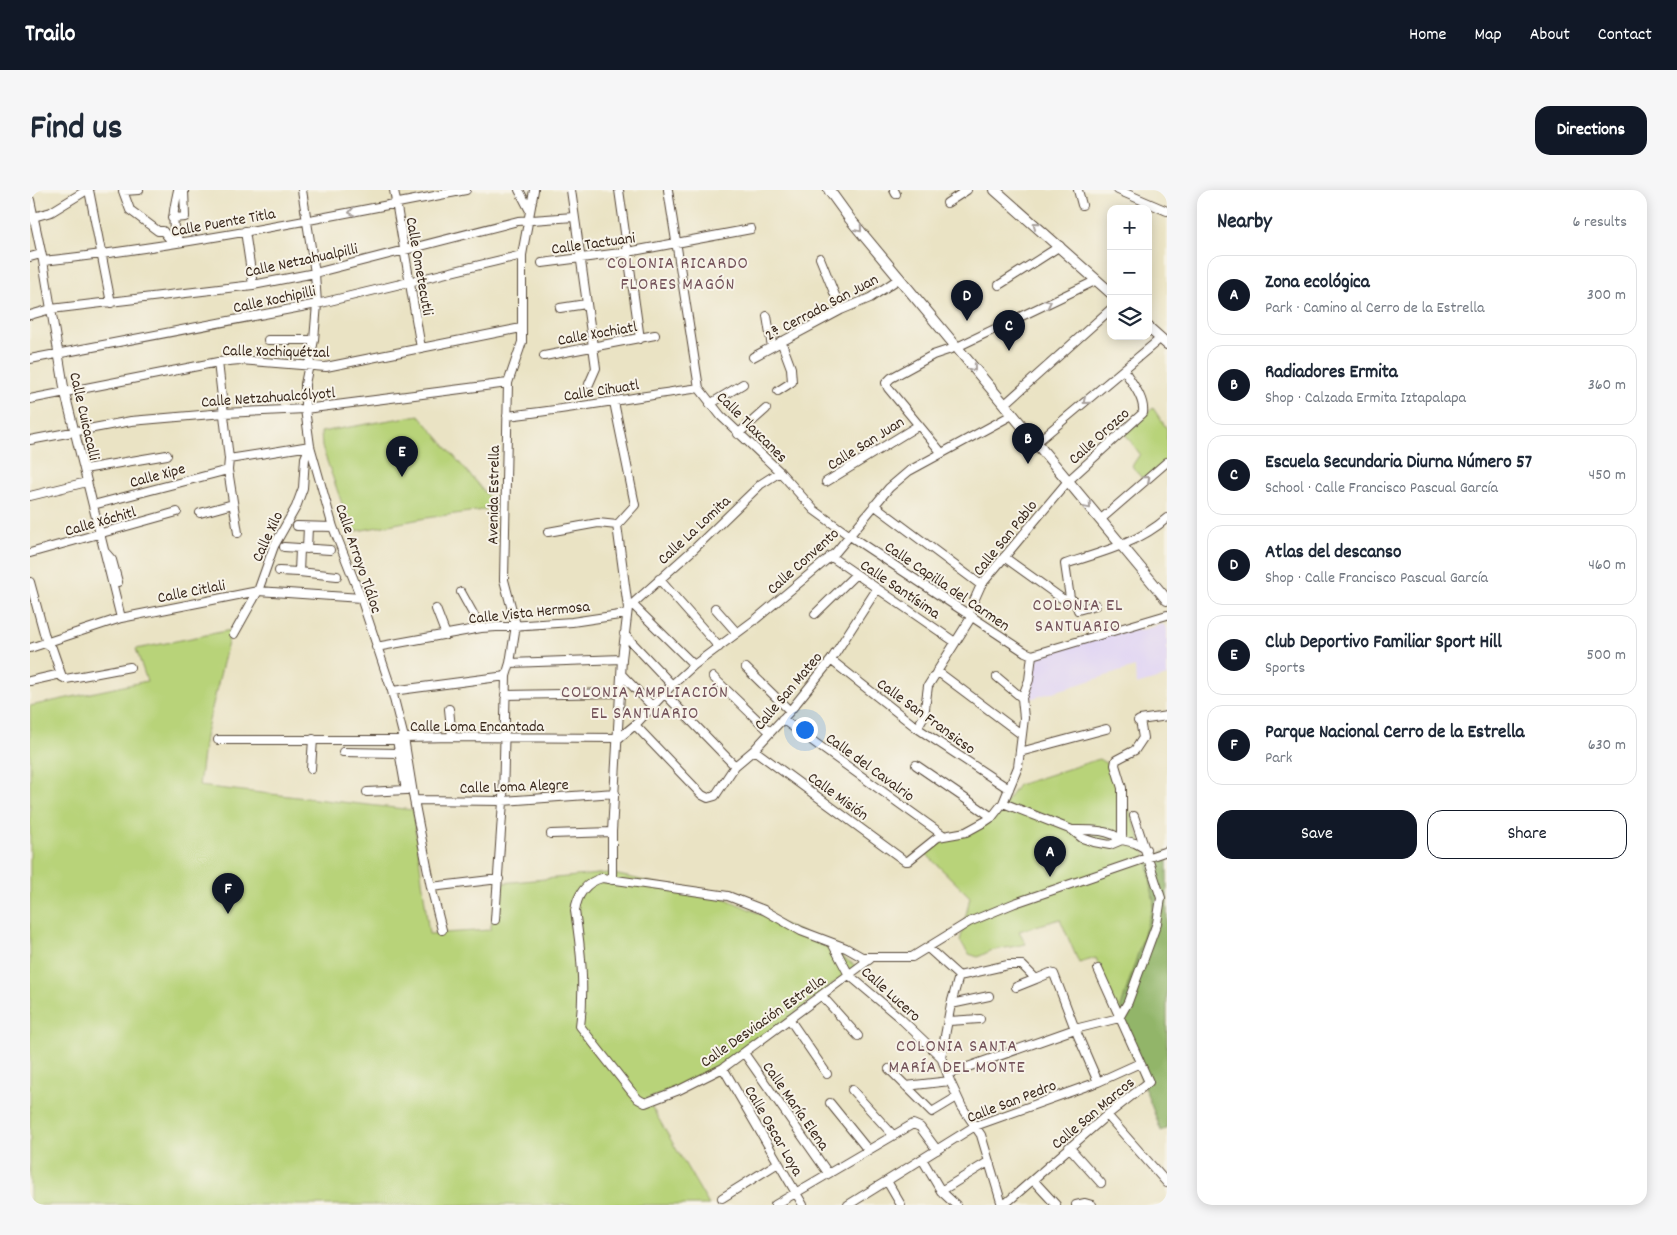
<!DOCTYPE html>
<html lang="en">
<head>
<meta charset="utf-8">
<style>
	:root { --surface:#fff; --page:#f6f6f7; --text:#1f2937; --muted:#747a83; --line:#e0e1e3; --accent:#111827 }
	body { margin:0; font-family:Dekko,sans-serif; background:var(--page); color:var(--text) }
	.controls { position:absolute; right:15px; top:15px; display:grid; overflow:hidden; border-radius:10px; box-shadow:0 2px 12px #0003 }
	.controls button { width:45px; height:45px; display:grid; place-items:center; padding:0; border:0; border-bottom:1px solid var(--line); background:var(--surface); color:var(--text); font:25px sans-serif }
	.you { position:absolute; left:774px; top:539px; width:18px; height:18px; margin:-12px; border:4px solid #fff; border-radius:50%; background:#1a73e8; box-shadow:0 0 0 8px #1a73e833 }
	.badge { display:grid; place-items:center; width:32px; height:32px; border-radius:50%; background:var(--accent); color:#fff; font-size:16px; font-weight:700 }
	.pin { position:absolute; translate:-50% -41px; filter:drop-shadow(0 1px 2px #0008) }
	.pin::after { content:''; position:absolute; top:26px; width:18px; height:15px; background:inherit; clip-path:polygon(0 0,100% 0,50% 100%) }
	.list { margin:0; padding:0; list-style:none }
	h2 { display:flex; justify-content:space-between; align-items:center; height:65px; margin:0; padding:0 20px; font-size:21px }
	h2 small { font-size:16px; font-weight:400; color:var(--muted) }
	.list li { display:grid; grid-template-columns:32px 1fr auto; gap:15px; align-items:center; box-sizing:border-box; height:80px; margin:0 10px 10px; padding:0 10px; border:1px solid var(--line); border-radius:15px }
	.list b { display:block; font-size:19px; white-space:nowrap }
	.list p { margin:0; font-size:16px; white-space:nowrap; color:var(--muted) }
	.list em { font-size:16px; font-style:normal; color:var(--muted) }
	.actions { display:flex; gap:10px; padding:15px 20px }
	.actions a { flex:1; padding:11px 0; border:1px solid var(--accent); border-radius:15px; text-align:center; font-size:18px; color:var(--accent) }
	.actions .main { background:var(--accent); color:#fff }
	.icon { flex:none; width:28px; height:28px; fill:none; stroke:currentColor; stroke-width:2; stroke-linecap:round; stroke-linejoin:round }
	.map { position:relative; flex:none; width:1137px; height:1015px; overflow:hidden; border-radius:15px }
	header { display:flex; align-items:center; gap:30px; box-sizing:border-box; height:70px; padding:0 25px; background:var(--accent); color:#fff }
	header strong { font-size:24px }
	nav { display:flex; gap:28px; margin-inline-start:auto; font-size:18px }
	.intro { display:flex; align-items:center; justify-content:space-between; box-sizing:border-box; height:120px; padding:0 30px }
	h1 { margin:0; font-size:35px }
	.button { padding:12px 22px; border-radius:15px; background:var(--accent); color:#fff; font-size:18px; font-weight:700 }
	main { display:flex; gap:30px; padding:0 30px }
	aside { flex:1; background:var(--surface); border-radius:15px; box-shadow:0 2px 12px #0003 }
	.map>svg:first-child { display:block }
	.built { fill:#e0d4f4 }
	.green { fill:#b8d379; stroke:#7a7e4c }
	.forest { fill:#92b569; stroke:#667044 }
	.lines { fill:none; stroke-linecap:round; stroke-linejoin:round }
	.minor-casing { stroke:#554637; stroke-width:10 }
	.major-casing { stroke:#554637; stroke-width:12 }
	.minor { stroke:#fff; stroke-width:8 }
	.major { stroke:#fff; stroke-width:10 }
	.oneway { stroke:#a79f9a }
	.labels { text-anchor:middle; stroke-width:4; stroke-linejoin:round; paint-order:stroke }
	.street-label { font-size:16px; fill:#3b2a1e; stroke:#f7f3e8 }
	.neighbourhood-label { font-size:18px; letter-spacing:1px; fill:#75545b; stroke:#f7f3e8 }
</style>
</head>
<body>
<header>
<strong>Trailo</strong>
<nav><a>Home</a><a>Map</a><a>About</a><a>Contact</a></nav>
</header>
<div class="intro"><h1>Find us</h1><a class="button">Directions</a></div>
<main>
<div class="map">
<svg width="1137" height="1015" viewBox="0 0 1137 1015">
	<rect width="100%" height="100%" fill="#f7f3e8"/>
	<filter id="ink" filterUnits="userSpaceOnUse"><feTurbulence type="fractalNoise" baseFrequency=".02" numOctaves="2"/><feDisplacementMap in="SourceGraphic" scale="10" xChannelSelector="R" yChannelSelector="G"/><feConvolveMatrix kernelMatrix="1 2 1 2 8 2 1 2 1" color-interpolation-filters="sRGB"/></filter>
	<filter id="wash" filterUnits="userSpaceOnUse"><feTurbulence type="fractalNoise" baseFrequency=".0096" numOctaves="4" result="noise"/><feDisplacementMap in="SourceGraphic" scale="20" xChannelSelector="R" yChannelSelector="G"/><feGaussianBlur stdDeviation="1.12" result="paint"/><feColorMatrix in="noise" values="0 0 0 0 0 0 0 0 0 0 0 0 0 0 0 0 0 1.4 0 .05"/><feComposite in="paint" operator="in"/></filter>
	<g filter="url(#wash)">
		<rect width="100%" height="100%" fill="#eae3c4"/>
		<path class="built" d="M1133,434L1137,438V486L1106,495L1105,477L997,510L1008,466L1107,437L1108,441Z"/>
		<path class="green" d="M1123,218L1137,239V270L1114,291L1102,276L1110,264L1095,244Z
			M389,225L468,318L396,328L322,342L292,257L291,242Z
			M201,440L175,547L169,596L383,620L399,744L460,740L472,693L579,683L694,708L780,746L826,776L687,884L617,909L679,1015H0V516L117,491L106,459Z
			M1069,569L1084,578L1117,668L1124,713L1088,827L1066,768L1049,773L1030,729L989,741L996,754L960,761L948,767L939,764L930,751L940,707L893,661L909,649L963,630L988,595Z"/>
		<path class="forest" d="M1137,661V938L1131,941L1088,827L1124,713L1117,668Z"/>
	</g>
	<g filter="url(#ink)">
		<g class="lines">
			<g class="minor-casing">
				<path id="minor" d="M59,0L81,113
					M109,0L93,1L100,20L128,41H133L143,53
					M148,0C144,19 139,35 150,52
					M272,0L285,83L287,114L284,150L275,194V219L280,256L303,337L331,408L362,501L374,548L384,610L401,697L412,740
					M364,0L391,158
					M489,0L500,21
					M541,0L566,178L559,194
					M589,0L610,149
					M638,0L669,198L691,226L750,282L784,320L820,346L995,462L1002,465
					M864,0L866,4
					M1048,0L1052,15
					M1088,0L1137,21
					M0,10L13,71L35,203L91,428
					M917,13L937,0
					M0,28L21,22L57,0
					M142,28L155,27L154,0
					M215,41L223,95
					M0,67L11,64
					M790,68L811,120
					M13,71C155,56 296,27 436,0
					M512,73L598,62L721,39
					M969,95L1030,56
					M530,118L556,114
					M0,125L21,119L223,95L285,83L488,31L544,27
					M737,126L742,157
					M238,150H284
					M514,166L625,145
					M723,167L811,120L840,108L870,88
					M0,169L287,114L492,65
					M188,172L199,269L198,280L208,343
					M748,201L762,192L761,178L751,151
					M0,209L188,172L210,170L296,177L491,138
					M680,214L713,194
					M974,215L1081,119
					M477,226C542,219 605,207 669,198
					M708,244L736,219
					M0,250L101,231L194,223L275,219L478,193
					M1006,253L1131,148
					M911,262L858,198L856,193L861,188L903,165L927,157L1067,90
					M199,269L280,256L275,268L273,298L266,317L244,356L228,401L204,444
					M54,279L137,265
					M796,292L889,235
					M0,306L57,292
					M63,315L198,280
					M844,315L951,395
					M170,323L203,314
					M1070,330L1137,272
					M267,336L303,337
					M518,342L568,333L587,335
					M254,357L300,360
					M277,359L278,337
					M75,362L82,370L88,392
					M0,363L147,322
					M800,366L925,452
					M974,367L1034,410L1040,408
					M249,381L269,382L307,386
					M269,382L270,359
					M629,389L689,457
					M0,392L17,454L22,458L32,487L36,489L100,477
					M431,402L451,438
					M602,414L664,475
					M1066,415L1048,420L1045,412L1040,408L1035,374C1070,363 1109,353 1137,328
					M598,418L665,358L731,294L750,282
					M685,418L707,443
					M406,419L416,445
					M785,424L826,384
					M938,424L951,395L1038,291L1113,223C1115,208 1101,192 1094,180
					M594,444L642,495
					M346,457L451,438L542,432L596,424
					M0,458L91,428L228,401L331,408
					M1002,465L1137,425
					M801,470L887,538L979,599
					M480,473L592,469
					M716,478L760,521
					M907,481L991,544
					M592,485L622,516
					M683,487L740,542
					M967,487L992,508
					M0,491L31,484
					M362,501L476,486
					M634,503L705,576
					M475,505L591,503
					M419,519L422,547
					M752,529L913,645
					M1108,531L1110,530L1137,526
					M605,535L672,605L678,608L685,606L705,576L724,560L760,521L801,470L847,399
					M887,538L894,526L898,496L942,426
					M188,550H367L374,548L422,547L589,548L605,535L642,495L664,475L726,429L806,362L859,298L879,281L982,225
					M724,560L875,671H878L908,647L936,642L956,631L962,627L973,613L988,577L994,528L992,508L999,490L1002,465
					M313,562L369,563
					M990,562L1076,539
					M886,575L962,627
					M281,579L283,549
					M337,602L376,600L367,550
					M384,610L473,611L585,603
					M973,613L1042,640L1052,648L1064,652L1080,655L1092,650L1105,653L1116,659
					M1042,640C1060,640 1078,639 1092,650
					M521,644L582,642
					M1092,650V598L1085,575L1086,570L1105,560L1113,548L1110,530
					M582,690V642L592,469L598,418L587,335L605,315L584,212
					M401,697L469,689
					M465,730L473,611L476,486L480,473L486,435L474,390L478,193L492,152V65L504,0
					M802,753L819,785L870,828L911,867L920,891L932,917L951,945L972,1015
					M898,758L929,786L978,775H992L1006,789L1020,783L1024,784L1045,839L1068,892
					M840,769L693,878L649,900L615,913L608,909L601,901L550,836C555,797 551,759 545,721C547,705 556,692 572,688L698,706L734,720L771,741L816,758L832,767H882L939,732L985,713L1137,661
					M986,797L1006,789
					M792,806L828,846
					M921,814L959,806
					M760,830L797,884
					M919,831L950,829
					M714,863L798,983
					M911,867L921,814L929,786
					M693,878L773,1015
					M859,879L902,922L927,907
					M918,884L1045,839L1089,828L1098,812L1127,733L1131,708L1104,626
					M876,896L920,891
					M822,900L863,945
					M800,913L838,960
					M1077,925L1137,993
					M1039,957L1071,993
					M892,969L911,1001L926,1015
					M1003,990L1026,1015
					M857,991L871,1015
					M911,1001L958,972
					M692,1008L748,973
					M745,1015L883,934L890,937L907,960
					M818,1015L945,936L1068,892L1110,873
					M974,1015L1077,925L1119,892L1068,779
					M1046,1015L1055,1013L1062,1015"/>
			</g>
			<g class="major-casing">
				<path id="major" d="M799,0L820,29L1137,410
					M965,0L1081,103
					M1118,137L1137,154"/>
			</g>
			<use href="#minor" class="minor"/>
			<use href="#major" class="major"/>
		</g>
		<defs><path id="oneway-chevron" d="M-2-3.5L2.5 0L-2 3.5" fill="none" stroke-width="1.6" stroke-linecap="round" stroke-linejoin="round" transform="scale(1.25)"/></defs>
		<g class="oneway">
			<use href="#oneway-chevron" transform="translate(322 22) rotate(169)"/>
			<use href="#oneway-chevron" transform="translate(1006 35) rotate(-139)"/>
			<use href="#oneway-chevron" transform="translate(829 39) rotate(50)"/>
			<use href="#oneway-chevron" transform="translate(1018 113) rotate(-26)"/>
			<use href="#oneway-chevron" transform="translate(943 178) rotate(51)"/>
			<use href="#oneway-chevron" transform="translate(1056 211) rotate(140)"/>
			<use href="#oneway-chevron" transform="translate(1117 289) rotate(-41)"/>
			<use href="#oneway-chevron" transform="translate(1058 316) rotate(50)"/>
		</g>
	</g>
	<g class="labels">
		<g class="street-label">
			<text transform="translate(193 31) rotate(-10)" y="6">Calle Puente Titla</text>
			<text transform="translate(563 52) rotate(-8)" y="6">Calle Tactuani</text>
			<text transform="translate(271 69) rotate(-12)" y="6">Calle Netzahualpilli</text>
			<text transform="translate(391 76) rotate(80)" y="6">Calle Ometecutli</text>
			<text transform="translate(244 108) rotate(-12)" y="6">Calle Xochipilli</text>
			<text transform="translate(791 116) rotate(-28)" y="6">2ª Cerrada San Juan</text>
			<text transform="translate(567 142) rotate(-10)" y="6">Calle Xochiatl</text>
			<text transform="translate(246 160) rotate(1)" y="6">Calle Xochiquétzal</text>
			<text transform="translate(571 199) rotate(-9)" y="6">Calle Cihuatl</text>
			<text transform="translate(238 206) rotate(-4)" y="6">Calle Netzahualcólyotl</text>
			<text transform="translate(56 226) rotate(77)" y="6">Calle Cuicacalli</text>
			<text transform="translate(723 236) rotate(45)" y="6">Calle Tlaxcanes</text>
			<text transform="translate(1068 245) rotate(-42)" y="6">Calle Orozco</text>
			<text transform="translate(835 252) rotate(-32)" y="6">Calle San Juan</text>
			<text transform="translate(127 284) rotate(-15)" y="6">Calle Xipe</text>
			<text transform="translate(462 305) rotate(-89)" y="6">Avenida Estrella</text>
			<text transform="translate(70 330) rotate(-16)" y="6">Calle Xóchitl</text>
			<text transform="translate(663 339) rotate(-43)" y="6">Calle La Lomita</text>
			<text transform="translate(236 346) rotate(-65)" y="6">Calle Xilo</text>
			<text transform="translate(974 347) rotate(-51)" y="6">Calle San Pablo</text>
			<text transform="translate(330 368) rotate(71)" y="6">Calle Arroyo Tláloc</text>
			<text transform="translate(772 370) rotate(-42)" y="6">Calle Convento</text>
			<text transform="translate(918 395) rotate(34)" y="6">Calle Capilla del Carmen</text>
			<text transform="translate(871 398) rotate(34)" y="6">Calle Santísima</text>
			<text transform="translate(161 400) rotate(-11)" y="6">Calle Citlali</text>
			<text transform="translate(499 421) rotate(-6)" y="6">Calle Vista Hermosa</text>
			<text transform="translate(757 500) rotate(-50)" y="6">Calle San Mateo</text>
			<text transform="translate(897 525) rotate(36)" y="6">Calle San Fransicso</text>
			<text x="447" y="541">Calle Loma Encantada</text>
			<text transform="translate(841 576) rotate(36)" y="6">Calle del Cavalrio</text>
			<text transform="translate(484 595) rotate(-2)" y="6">Calle Loma Alegre</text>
			<text transform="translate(809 605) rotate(36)" y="6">Calle Misión</text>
			<text transform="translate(862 803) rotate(42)" y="6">Calle Lucero</text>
			<text transform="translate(732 830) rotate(-35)" y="6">Calle Desviación Estrella</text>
			<text transform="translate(981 910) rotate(-21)" y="6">Calle San Pedro</text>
			<text transform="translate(767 915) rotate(55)" y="6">Calle María Elena</text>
			<text transform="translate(1062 922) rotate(-40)" y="6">Calle San Marcos</text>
			<text transform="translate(745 940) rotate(60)" y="6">Calle Oscar Loya</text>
		</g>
		<g class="neighbourhood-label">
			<text x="648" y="78">COLONIA RICARDO<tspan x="648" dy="21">FLORES MAGÓN</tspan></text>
			<text x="1048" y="420">COLONIA EL<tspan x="1048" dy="21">SANTUARIO</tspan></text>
			<text x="615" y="507">COLONIA AMPLIACIÓN<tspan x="615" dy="21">EL SANTUARIO</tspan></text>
			<text x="927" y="861">COLONIA SANTA<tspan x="927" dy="21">MARÍA DEL MONTE</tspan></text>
		</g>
	</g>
</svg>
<div class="controls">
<button>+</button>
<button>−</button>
<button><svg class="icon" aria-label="layers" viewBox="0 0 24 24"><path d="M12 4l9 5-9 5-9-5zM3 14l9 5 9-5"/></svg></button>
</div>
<div class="you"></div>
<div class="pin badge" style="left:1020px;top:687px">A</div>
<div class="pin badge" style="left:998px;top:274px">B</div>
<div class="pin badge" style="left:979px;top:161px">C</div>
<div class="pin badge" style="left:937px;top:131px">D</div>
<div class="pin badge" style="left:372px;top:287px">E</div>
<div class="pin badge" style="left:198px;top:724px">F</div>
</div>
<aside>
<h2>Nearby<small>6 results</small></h2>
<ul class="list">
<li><span class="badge">A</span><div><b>Zona ecológica</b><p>Park · Camino al Cerro de la Estrella</p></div><em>300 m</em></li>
<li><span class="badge">B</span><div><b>Radiadores Ermita</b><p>Shop · Calzada Ermita Iztapalapa</p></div><em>360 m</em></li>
<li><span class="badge">C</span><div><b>Escuela Secundaria Diurna Número 57</b><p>School · Calle Francisco Pascual García</p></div><em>450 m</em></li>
<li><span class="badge">D</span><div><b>Atlas del descanso</b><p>Shop · Calle Francisco Pascual García</p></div><em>460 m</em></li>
<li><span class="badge">E</span><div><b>Club Deportivo Familiar Sport Hill</b><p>Sports</p></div><em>500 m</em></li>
<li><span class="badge">F</span><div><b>Parque Nacional Cerro de la Estrella</b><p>Park</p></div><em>630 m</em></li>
</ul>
<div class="actions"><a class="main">Save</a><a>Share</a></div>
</aside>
</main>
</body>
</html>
